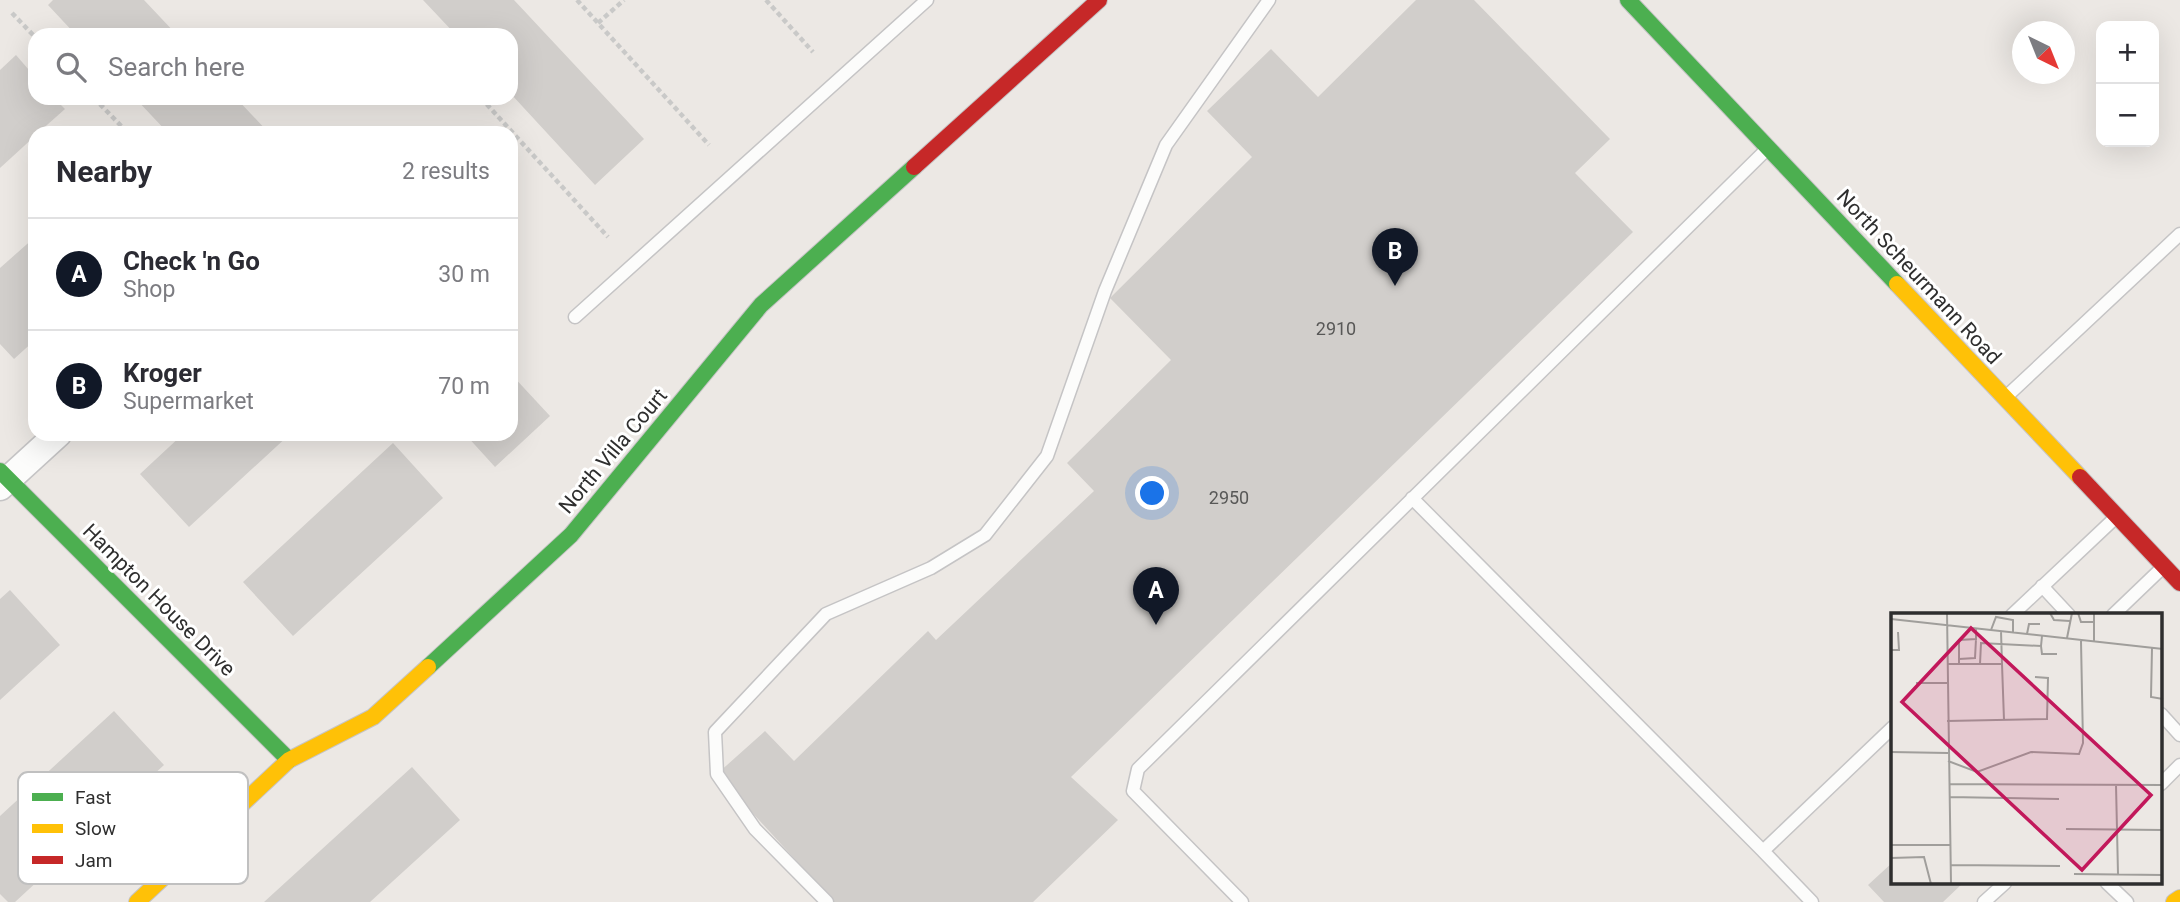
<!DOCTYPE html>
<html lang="en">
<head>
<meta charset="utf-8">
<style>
	:root { --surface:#fff; --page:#f7f7f7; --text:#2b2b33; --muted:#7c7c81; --line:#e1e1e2; --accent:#111827 }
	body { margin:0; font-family:Roboto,sans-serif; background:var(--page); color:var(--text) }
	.controls { position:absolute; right:21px; top:21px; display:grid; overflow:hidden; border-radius:14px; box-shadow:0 7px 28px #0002 }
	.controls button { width:63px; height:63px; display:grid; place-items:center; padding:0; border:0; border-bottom:2px solid var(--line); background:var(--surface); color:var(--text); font:35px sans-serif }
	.compass { position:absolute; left:2012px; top:21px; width:63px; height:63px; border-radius:50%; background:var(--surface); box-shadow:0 7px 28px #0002; rotate:137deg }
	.you { position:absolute; left:1153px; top:494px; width:24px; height:24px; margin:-18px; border:5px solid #fff; border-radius:50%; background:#1a73e8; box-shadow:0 0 0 10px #1a73e833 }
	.badge { display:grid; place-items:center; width:46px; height:46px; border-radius:50%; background:var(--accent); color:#fff; font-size:23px; font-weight:700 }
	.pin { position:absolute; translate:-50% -58px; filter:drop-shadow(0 2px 4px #0008) }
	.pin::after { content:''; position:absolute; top:37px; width:24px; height:21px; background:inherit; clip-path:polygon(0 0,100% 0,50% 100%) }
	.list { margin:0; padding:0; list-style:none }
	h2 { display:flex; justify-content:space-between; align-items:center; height:91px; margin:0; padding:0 28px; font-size:30px }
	h2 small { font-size:23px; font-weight:400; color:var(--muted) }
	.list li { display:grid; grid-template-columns:46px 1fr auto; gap:21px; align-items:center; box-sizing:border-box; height:112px; padding:0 28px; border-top:2px solid var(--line) }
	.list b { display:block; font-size:26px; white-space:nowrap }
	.list p { margin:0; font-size:23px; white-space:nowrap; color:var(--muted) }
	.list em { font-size:23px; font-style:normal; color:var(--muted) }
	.icon { flex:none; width:38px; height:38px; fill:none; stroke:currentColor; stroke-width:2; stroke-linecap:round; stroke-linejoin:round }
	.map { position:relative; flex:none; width:2180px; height:902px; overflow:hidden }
	.search { position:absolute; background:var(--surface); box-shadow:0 7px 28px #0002; left:28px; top:28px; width:490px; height:77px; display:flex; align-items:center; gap:18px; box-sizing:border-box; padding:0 24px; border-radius:21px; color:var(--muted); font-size:26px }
	.panel { position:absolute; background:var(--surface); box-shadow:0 7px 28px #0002; left:28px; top:126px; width:490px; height:315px; border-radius:21px }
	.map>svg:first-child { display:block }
	.building { fill:#d1cecb }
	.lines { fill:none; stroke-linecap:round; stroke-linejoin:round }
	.lane-casing { stroke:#c5c4c5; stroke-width:15 }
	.street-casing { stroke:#c5c4c5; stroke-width:29 }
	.fast-casing { stroke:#c5c4c5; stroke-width:18 }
	.slow-casing { stroke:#c5c4c5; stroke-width:18 }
	.jam-casing { stroke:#c5c4c5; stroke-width:18 }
	.path { stroke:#c9c9c8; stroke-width:4.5; stroke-dasharray:5 3.5; stroke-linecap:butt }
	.lane { stroke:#fcfcfb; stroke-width:12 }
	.street { stroke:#fcfcfb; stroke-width:26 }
	.fast { stroke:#4caf50; stroke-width:16 }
	.slow { stroke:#ffc107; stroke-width:16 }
	.jam { stroke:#c62828; stroke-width:16 }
	.labels { text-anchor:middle; stroke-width:6; stroke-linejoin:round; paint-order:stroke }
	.number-label { font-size:18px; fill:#585857 }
	.street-label { font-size:21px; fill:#2e2e2e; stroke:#fff }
	.inset-road { fill:none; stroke:#a09e9b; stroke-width:2 }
	.view { fill:#c2185b; fill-opacity:0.15; stroke:#c2185b; stroke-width:3.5 }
	.inset-edge { fill:none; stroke:#2e2e2e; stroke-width:3.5 }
	.key { fill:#fff; stroke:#c0c0c0; stroke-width:2 }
	.key-label { font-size:19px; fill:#2e2e2e }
</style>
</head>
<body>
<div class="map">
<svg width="2180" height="902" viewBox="0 0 2180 902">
	<rect width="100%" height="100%" fill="#ece8e4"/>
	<path class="building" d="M53,0H144L177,35H76L48,5Z
		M423,0H514L644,139L595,185L511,94V35H456Z
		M1416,0H1474L1610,139L1575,173L1633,232L1071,777L1118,820L1033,902H834L717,774L765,731L794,761L928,631L936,640L1094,491L1067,463L1171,360L1110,298L1252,157L1207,111L1271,49L1318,97Z
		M16,55L35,77V98H54L65,109L38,133H35V136L0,168V70Z
		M135,98H236L269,133H168Z
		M35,237V340L14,359L0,344V268Z
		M511,374L550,416L495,467L465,434H511Z
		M183,434H290L189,527L140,474Z
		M393,443L443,498L293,636L243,582Z
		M10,590L60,645L0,700V599Z
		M114,711L164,765L15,902H8L0,894V816Z
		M412,767L460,820L370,902H264Z
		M1893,862V883H1963L1943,902H1884L1868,885Z"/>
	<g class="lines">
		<g class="lane-casing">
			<path id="lane" d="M575,317L927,0
				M2008,395L2180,234
				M1412,498L1763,851
				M2042,586L2069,615
				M2012,615L2114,519
				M2113,615L2161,569
				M2161,714L2180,735
				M2161,784L2180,765
				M2107,883L2127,902
				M827,902L755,829L717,774L715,732L826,614L931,568L985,535L1047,456L1105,291L1166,145L1269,0
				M1242,902L1133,791L1138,769L1765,151
				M1812,902L1763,851L1893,727
				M1984,902L2005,883"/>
		</g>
		<g class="street-casing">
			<path id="street" d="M0,487L58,434"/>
		</g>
		<g class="fast-casing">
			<path id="fast" d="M1628,0L1897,284
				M0,471L289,760
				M428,667L571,535L761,305L914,167"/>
		</g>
		<g class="slow-casing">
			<path id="slow" d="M1897,284L2080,477
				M137,902L289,760L373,717L428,667
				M2174,902L2180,898"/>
		</g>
		<g class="jam-casing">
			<path id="jam" d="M914,167L1099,0
				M2080,477L2180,583"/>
		</g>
		<path class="path" d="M577,0L709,145
			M766,0L813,52
			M12,13L35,37
			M598,23L624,0
			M94,98L128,133
			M481,98L608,237"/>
		<use href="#lane" class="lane"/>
		<use href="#street" class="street"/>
		<use href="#fast" class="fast"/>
		<use href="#slow" class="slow"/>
		<use href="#jam" class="jam"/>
	</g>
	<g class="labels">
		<g class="number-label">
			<text x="1336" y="335">2910</text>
			<text x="1229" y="504">2950</text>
		</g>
		<g class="street-label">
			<text transform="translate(1919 277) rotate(47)" y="7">North Scheurmann Road</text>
			<text transform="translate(613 451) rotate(-50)" y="7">North Villa Court</text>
			<text transform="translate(159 600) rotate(45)" y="7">Hampton House Drive</text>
		</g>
	</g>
	<g transform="translate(1891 613)">
		<rect width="271" height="271" fill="#ece8e4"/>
		<path class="inset-road" d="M56,0L60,271M159,0L163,7L179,8M187,0L190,9H202M0,6L272,36M100,17L105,4L122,7V20M136,21L138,11H149M176,25L181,0M203,28V0M150,33L151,41H166M261,35L260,84L272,86M1,37H8L7,19M68,46L84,45L85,26M56,51H111L110,18M68,51V27L85,26V16M89,51L90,30L150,33L151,23M111,51L113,107M25,70H56M56,108L156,106L157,65L144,64M0,139L57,140M57,148L86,159L140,139L188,141L192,130L190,28M58,171L272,172M225,172L227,261M58,184L168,186M175,216L272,217M0,232H59M0,245L33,244L40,271M59,252L169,253M183,261L272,262"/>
		<path class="view" d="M80,15L260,182L191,257L11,89Z"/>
		<rect width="271" height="271" class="inset-edge"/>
	</g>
	<rect x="18" y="772" width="230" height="112" rx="10" class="key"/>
	<rect x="32" y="793" width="31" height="8" fill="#4caf50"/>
	<rect x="32" y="824" width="31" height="9" fill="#ffc107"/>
	<rect x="32" y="856" width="31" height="8" fill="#c62828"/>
	<g class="key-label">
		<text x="75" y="804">Fast</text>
		<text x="75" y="835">Slow</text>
		<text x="75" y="867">Jam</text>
	</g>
</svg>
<div class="controls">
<button>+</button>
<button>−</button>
</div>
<svg class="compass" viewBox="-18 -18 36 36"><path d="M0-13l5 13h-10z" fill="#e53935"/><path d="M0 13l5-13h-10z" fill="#7c7c81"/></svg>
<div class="you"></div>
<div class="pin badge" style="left:1156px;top:625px">A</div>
<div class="pin badge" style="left:1395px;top:286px">B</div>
<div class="search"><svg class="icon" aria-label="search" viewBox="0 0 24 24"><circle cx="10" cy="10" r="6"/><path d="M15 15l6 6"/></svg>Search here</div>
<section class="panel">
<h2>Nearby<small>2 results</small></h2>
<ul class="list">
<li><span class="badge">A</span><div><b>Check 'n Go</b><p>Shop</p></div><em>30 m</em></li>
<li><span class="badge">B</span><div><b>Kroger</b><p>Supermarket</p></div><em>70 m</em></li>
</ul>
</section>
</div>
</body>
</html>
